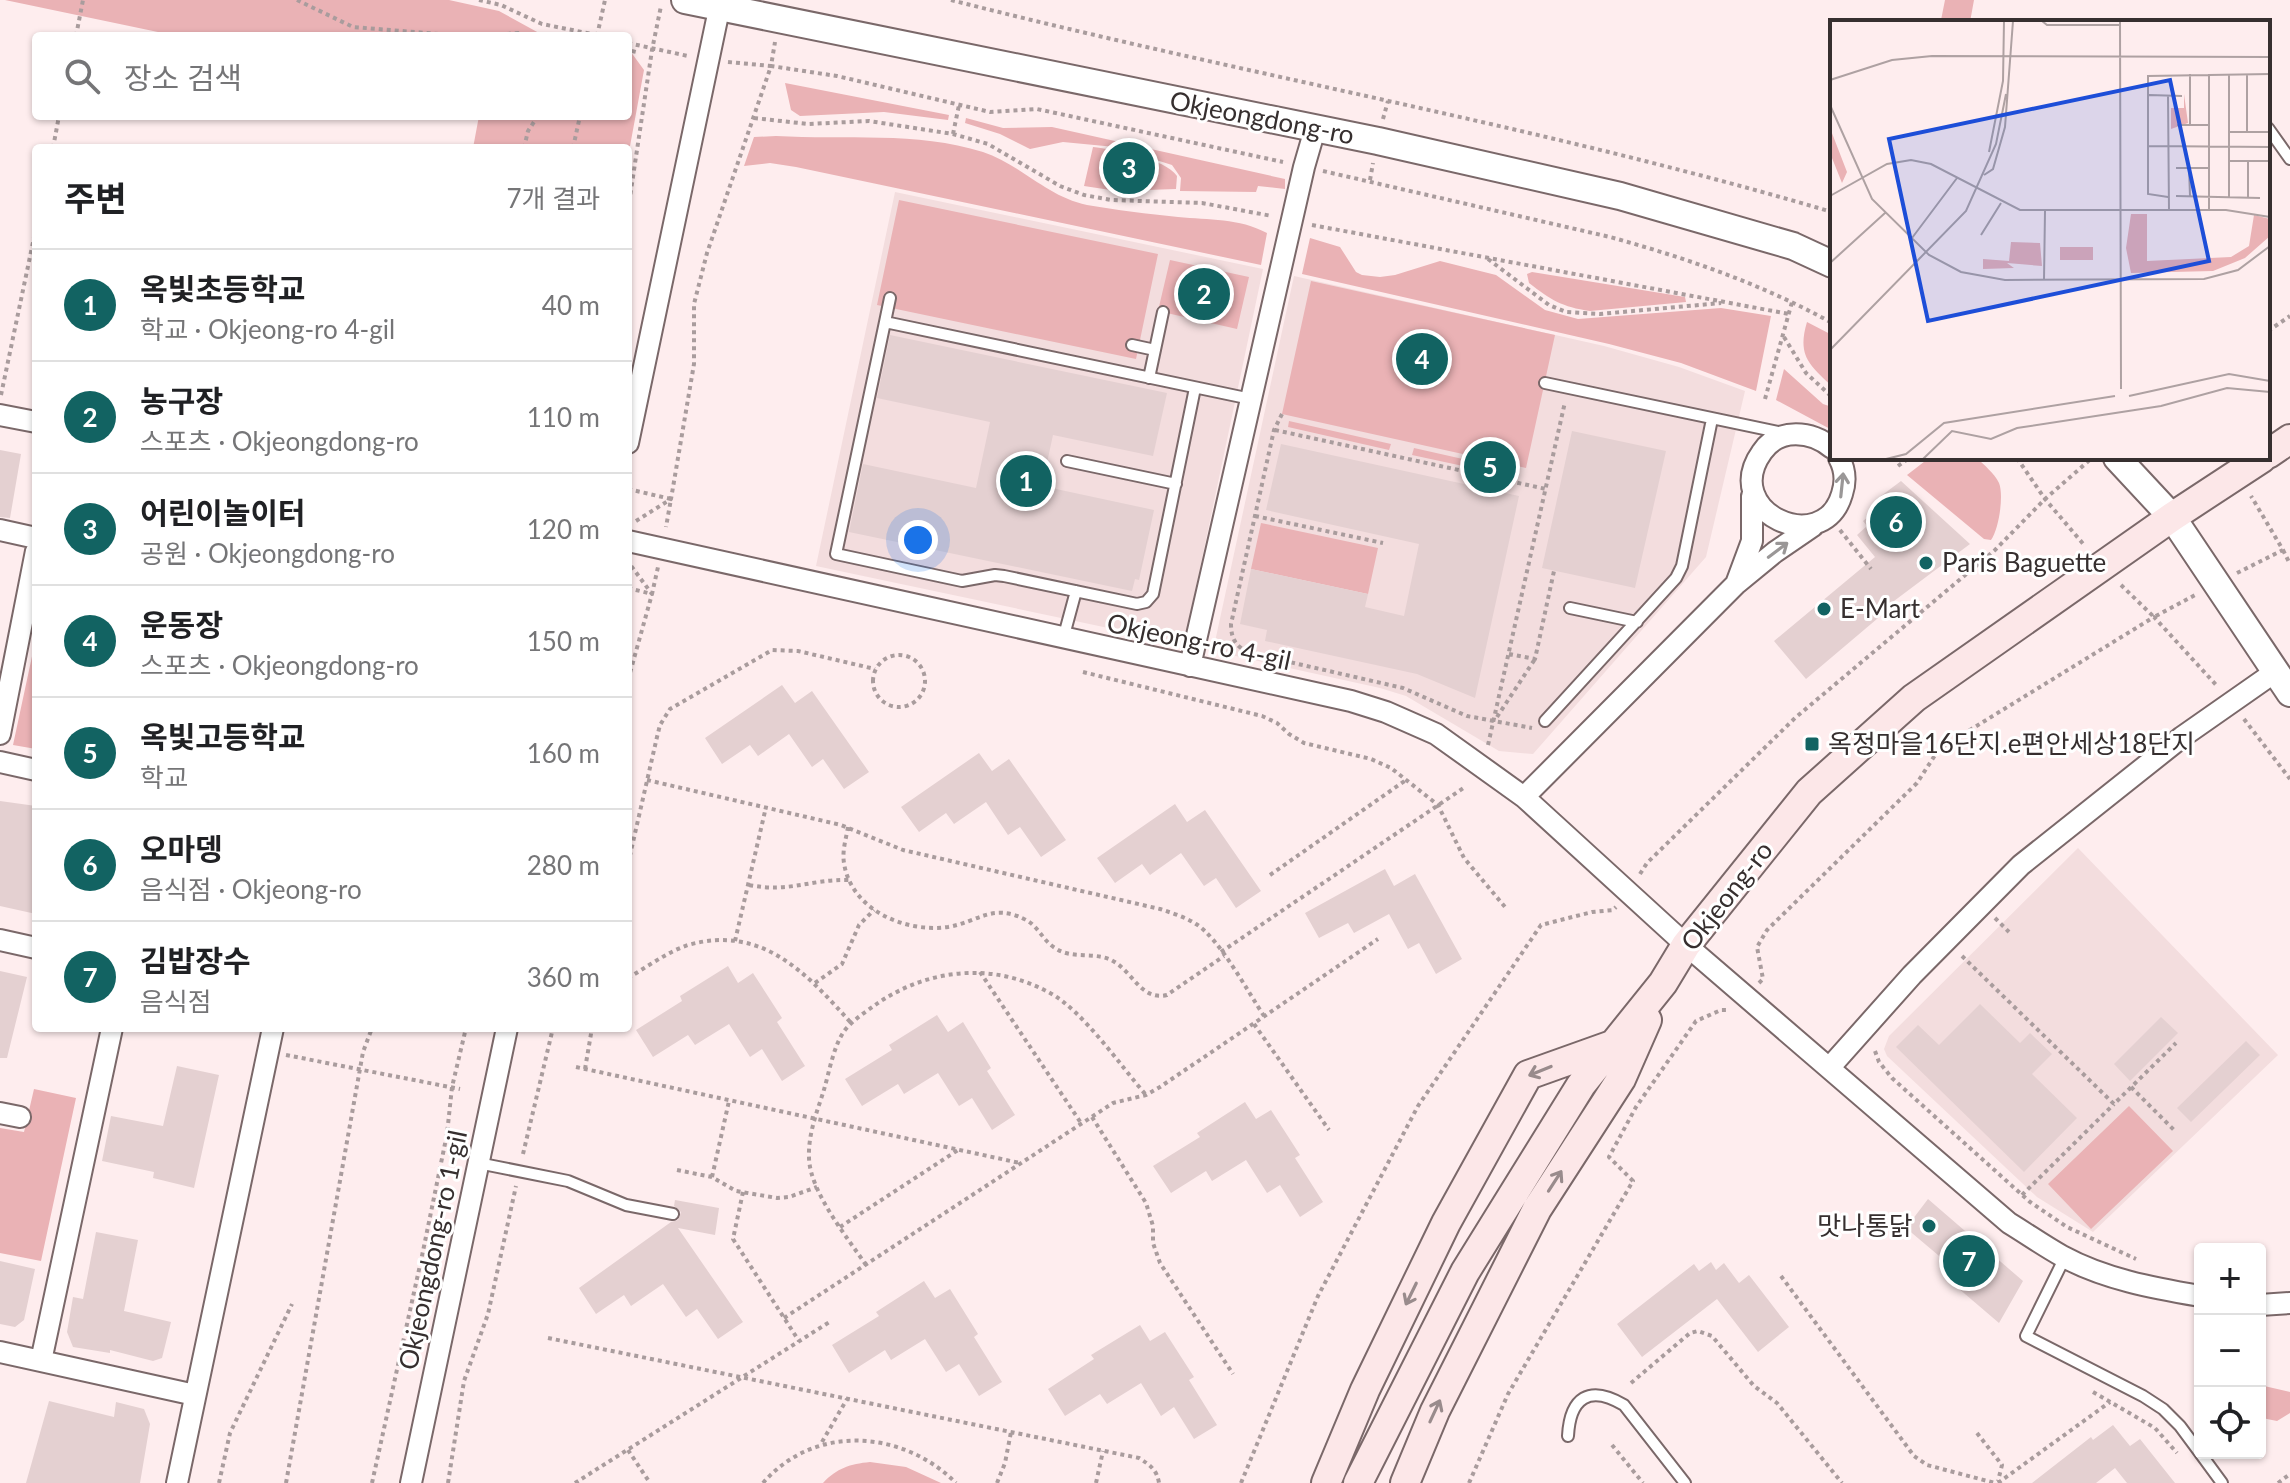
<!DOCTYPE html>
<html lang="ko">
<head>
<meta charset="utf-8">
<style>
	:root { --surface:#fff; --page:#f6f6f6; --text:#202124; --muted:#757577; --line:#e0e0e0; --accent:#126362 }
	body { margin:0; font-family:Lato,"Noto Sans KR",sans-serif; background:var(--page); color:var(--text) }
	.controls { position:absolute; right:24px; bottom:24px; display:grid; overflow:hidden; border-radius:8px; box-shadow:0 2px 6px #0004 }
	.controls button { width:72px; height:72px; display:grid; place-items:center; padding:0; border:0; border-bottom:2px solid var(--line); background:var(--surface); color:var(--text); font:40px sans-serif }
	.you { position:absolute; left:918px; top:540px; width:28px; height:28px; margin:-20px; border:6px solid #fff; border-radius:50%; background:#1a73e8; box-shadow:0 0 0 12px #1a73e833 }
	.badge { display:grid; place-items:center; width:52px; height:52px; border-radius:50%; background:var(--accent); color:#fff; font-size:26px; font-weight:700 }
	.pin { position:absolute; translate:-50% -50%; border:4px solid #fff; box-shadow:0 2px 8px #0006 }
	.list { margin:0; padding:0; list-style:none }
	h2 { display:flex; justify-content:space-between; align-items:center; height:104px; margin:0; padding:0 32px; font-size:34px }
	h2 small { font-size:26px; font-weight:400; color:var(--muted) }
	.list li { display:grid; grid-template-columns:52px 1fr auto; gap:24px; align-items:center; box-sizing:border-box; height:112px; padding:0 32px; border-top:2px solid var(--line) }
	.list b { display:block; font-size:30px; white-space:nowrap }
	.list p { margin:0; font-size:26px; white-space:nowrap; color:var(--muted) }
	.list em { font-size:26px; font-style:normal; color:var(--muted) }
	.icon { flex:none; width:44px; height:44px; fill:none; stroke:currentColor; stroke-width:2; stroke-linecap:round; stroke-linejoin:round }
	.map { position:relative; flex:none; width:2290px; height:1483px; overflow:hidden }
	.search { position:absolute; background:var(--surface); box-shadow:0 2px 6px #0004; left:32px; top:32px; width:600px; height:88px; display:flex; align-items:center; gap:20px; box-sizing:border-box; padding:0 28px; border-radius:8px; color:var(--muted); font-size:30px }
	.panel { position:absolute; background:var(--surface); box-shadow:0 2px 6px #0004; left:32px; top:144px; width:600px; height:888px; border-radius:8px }
	.map>svg:first-child { display:block }
	.built { fill:#f3ddde }
	.green { fill:#eab2b5 }
	.building { fill:#e4d0d1 }
	.lines { fill:none; stroke-linecap:round; stroke-linejoin:round }
	.service-casing { stroke:#7a6869; stroke-width:14 }
	.minor-casing { stroke:#7a6869; stroke-width:24 }
	.tertiary-casing { stroke:#7a6869; stroke-width:30 }
	.secondary-casing { stroke:#7a6869; stroke-width:32 }
	.path { stroke:#a99c9d; stroke-width:4; stroke-dasharray:4 4; stroke-linecap:butt }
	.service { stroke:#fff; stroke-width:10 }
	.minor { stroke:#fff; stroke-width:20 }
	.tertiary { stroke:#fff; stroke-width:26 }
	.secondary { stroke:#fce7e8; stroke-width:28 }
	.path-bridge { stroke:#a99c9d; stroke-width:4; stroke-dasharray:4 4; stroke-linecap:butt }
	.oneway { stroke:#9a9797 }
	.oneway2 { stroke:#998b8c }
	.poi-dot { fill:#126362; stroke:#fff; stroke-width:3 }
	.labels { text-anchor:middle; stroke-width:6; stroke-linejoin:round; paint-order:stroke }
	.street-label { font-size:26px; fill:#362f2f; stroke:#fff }
	.poi-label { font-size:26px; fill:#362f2f; stroke:#fff; text-anchor:start }
	.inset-road { fill:none; stroke:#aea1a2; stroke-width:2 }
	.view { fill:#1d4ed8; fill-opacity:0.15; stroke:#1d4ed8; stroke-width:4 }
	.inset-edge { fill:none; stroke:#362f2f; stroke-width:4 }
</style>
</head>
<body>
<div class="map">
<svg width="2290" height="1483" viewBox="0 0 2290 1483">
	<rect width="100%" height="100%" fill="#feedee"/>
	<path class="built" d="M895,192L1263,269L1184,644L816,566Z
		M1294,276L1604,346L1679,367L1745,391L1706,557L1533,754L1499,751L1406,696L1380,688L1213,651Z
		M2078,848L2278,1055L2093,1232L2037,1197L1887,1056L1884,1049L1889,1036Z"/>
	<path class="green" d="M5,0H449L499,11L539,33L592,36H177Z
		M1945,0H1974L1970,22L1941,20Z
		M628,48L644,70L628,157V148H473L479,116H628Z
		M785,83L949,115L948,120L884,112L800,116L791,110Z
		M966,118L1003,128L1052,127L1285,179V189L1258,186L1256,192L1180,191L1181,178L1172,165L1115,147L1063,142L1030,149L1000,134L965,123Z
		M776,136C845,140 916,131 983,152C1020,164 1047,197 1087,205C1116,210 1148,214 1178,217C1209,220 1239,218 1267,233L1261,265L796,167L770,163L744,166L754,137Z
		M1093,147C1114,150 1165,158 1177,176L1176,189L1117,191L1084,186Z
		M899,200L1158,254L1136,359L877,305Z
		M1310,238L1340,247L1356,272L1362,275L1380,277L1395,275L1440,261L1496,275L1545,310L1578,319L1721,308L1771,316L1756,391L1681,363L1609,344L1302,274Z
		M1170,260L1249,277L1237,329L1158,311Z
		M1532,272L1685,297L1686,302L1590,311C1562,307 1551,300 1529,283L1527,274Z
		M1311,281L1555,335L1526,468L1282,414Z
		M1807,322L1832,335V386C1809,365 1797,355 1807,322Z
		M1784,369L1823,404L1832,407V430L1776,400Z
		M1289,421L1391,444L1389,450L1288,427Z
		M1414,448L1516,471L1514,477L1412,455Z
		M1929,458H1977C1984,465 1994,473 1999,483C2004,495 1999,529 1991,540L1984,539L1907,475Z
		M1261,523L1378,548L1368,594L1251,569Z
		M34,647H36V749L13,745Z
		M34,1089L76,1098L41,1261L0,1253V1128L24,1132Z
		M2129,1106L2173,1151L2091,1229L2048,1184Z
		M2260,1385L2290,1392V1413L2277,1421L2262,1418L2260,1415Z
		M870,1462L906,1467L941,1483H823C837,1468 850,1464 870,1462Z"/>
	<path class="building" d="M890,335L1167,393L1153,456L1053,435L1042,486L1154,510L1139,580L1135,579L1132,591L849,532L863,464L976,488L990,422L877,398Z
		M1572,431L1666,451L1635,588L1542,568Z
		M1281,444L1519,496L1475,698L1417,674L1265,641L1267,630L1240,624L1251,569L1368,594L1365,607L1404,616L1419,544L1266,510Z
		M0,450L21,454L10,518L0,517Z
		M1901,481L1970,544L1882,610L1884,613L1806,679L1774,641L1875,557L1857,535L1867,526L1863,521L1882,505L1877,499Z
		M782,685L795,703L812,691L869,772L844,789L823,759L812,767L789,734L758,756L750,745L722,764L705,738Z
		M979,753L992,771L1009,759L1066,840L1041,857L1020,827L1008,835L986,802L954,824L946,813L919,832L901,807Z
		M0,801L36,806V914L0,906Z
		M1175,804L1187,822L1205,810L1261,891L1236,908L1216,878L1204,886L1181,853L1150,875L1142,864L1115,883L1097,858Z
		M1385,869L1394,886L1415,874L1462,959L1436,974L1419,943L1408,949L1389,914L1354,933L1348,923L1319,938L1305,913Z
		M728,966L738,983L753,973L782,1018L777,1022L805,1066L782,1081L762,1049L750,1057L729,1024L695,1045L688,1035L653,1057L636,1030L682,1001L680,996Z
		M0,971L27,977L7,1058H0Z
		M1980,1004L2020,1043L2030,1033L2052,1054L2032,1074L2077,1118L2024,1172L1896,1047L1918,1025L1939,1045Z
		M937,1015L948,1032L963,1022L991,1068L987,1071L1015,1115L992,1130L972,1098L959,1106L938,1073L904,1094L898,1084L862,1106L845,1079L892,1050L889,1045Z
		M2161,1017L2178,1033L2130,1081L2114,1064Z
		M2246,1041L2260,1055L2191,1122L2177,1108Z
		M177,1066L219,1075L194,1188L153,1178L154,1172L102,1161L111,1116L163,1126Z
		M1245,1102L1256,1119L1271,1110L1300,1155L1295,1158L1323,1202L1300,1217L1280,1185L1267,1193L1246,1160L1212,1181L1206,1171L1171,1193L1153,1166L1200,1137L1197,1133Z
		M1928,1199L2023,1281L1999,1323L1958,1288L1964,1277L1906,1228Z
		M675,1200L719,1208L715,1235L678,1228L743,1322L718,1339L697,1309L686,1317L663,1284L631,1306L624,1295L596,1314L579,1288L671,1222L678,1220L681,1212L674,1206Z
		M96,1232L138,1240L124,1311L171,1322L162,1358L153,1361L110,1350V1353L73,1347L67,1332L73,1297L83,1299Z
		M0,1261L35,1269L24,1320L15,1327L0,1324Z
		M1711,1262L1716,1270L1724,1263L1739,1283L1749,1275L1789,1327L1758,1352L1717,1299L1642,1357L1617,1324L1694,1264L1699,1271Z
		M924,1281L935,1298L950,1289L978,1334L974,1337L1002,1382L979,1396L959,1364L946,1372L925,1339L891,1360L885,1350L849,1373L832,1345L879,1316L876,1312Z
		M1140,1325L1150,1341L1165,1332L1194,1377L1189,1380L1217,1425L1194,1439L1174,1407L1161,1416L1141,1383L1107,1404L1100,1394L1065,1416L1048,1389L1094,1359L1091,1355Z
		M49,1401L114,1417L116,1402L144,1409L150,1424L140,1483H26Z
		M2113,1425L2130,1446L2140,1439L2175,1483H2127L2115,1468L2096,1483H2032L2091,1437L2093,1440Z"/>
	<g class="lines">
		<g class="service-casing">
			<path id="service" d="M2268,128L2290,159
				M885,322L890,298
				M1132,345L1155,350
				M1149,378L1163,312
				M1545,383L1783,433
				M1195,388L1153,594L1146,602L1137,604L1004,576L995,575L962,581L836,554L885,322L1251,399
				M1067,461L1176,484
				M1570,608L1637,622
				M1063,639L1076,591
				M1545,721L1676,578L1682,566L1712,419
				M478,1163L568,1181L626,1205L673,1214
				M2065,1257L2026,1336L2143,1396L2163,1409L2180,1426L2200,1453
				M1568,1436C1570,1398 1589,1384 1624,1405L1685,1483
				M2200,1453L2222,1483"/>
		</g>
		<g class="minor-casing">
			<path id="minor" d="M0,415L36,422
				M628,443L721,0
				M1832,448C1812,431 1779,427 1762,452C1719,512 1823,559 1842,494C1846,482 1845,469 1839,458
				M1752,496V541L1736,584L1775,552L1813,526
				M0,530L36,538
				M628,541L1351,701L1386,712L1436,734L1524,797L1686,945L2009,1223C2027,1234 2044,1246 2062,1256C2104,1279 2153,1288 2200,1296
				M1190,666L1304,167L1315,129
				M0,734L36,551
				M0,762L36,770
				M1524,797L1736,584
				M0,940L36,948
				M1830,1067L1912,975L2021,865L2182,737L2275,672
				M0,1113L20,1117
				M2260,1305L2290,1303
				M0,1352L195,1395
				M41,1361L112,1028
				M177,1483L273,1028
				M411,1483L507,1028"/>
		</g>
		<g class="tertiary-casing">
			<path id="tertiary" d="M685,0L1378,141L1620,196L1793,246L1832,264
				M2117,458L2172,517L2290,693"/>
		</g>
		<g class="secondary-casing">
			<path id="secondary" d="M2268,454L2290,439
				M1326,1483L1365,1390L1446,1223L1528,1075L1612,1045
				M1358,1483L1465,1272L1581,1085L1663,983L1686,945L1809,792L1914,698L2172,517L2262,458
				M1405,1483L1435,1411L1537,1209L1621,1079L1647,1020"/>
		</g>
		<path class="path" d="M297,0L353,27L463,36
			M479,0L501,5L542,24L602,36
			M951,0C1244,75 1542,126 1832,212
			M76,36L83,0
			M483,36L518,33L533,36
			M628,43L688,56
			M628,59L633,55L635,46
			M728,62L771,66L775,42
			M754,118L808,124L869,121L953,134L988,144L1060,186L1084,195L1111,200L1202,203L1272,216
			M1383,119L1388,101
			M953,134L959,105
			M53,148L59,116
			M524,148L528,131L538,116
			M573,148L580,116
			M1323,171L1610,237C1686,258 1762,284 1832,323
			M1370,180L1373,163
			M628,210L652,50L661,6
			M1312,225L1789,314
			M1488,259L1549,305L1566,312L1600,314L1721,303
			M2268,331L2290,316
			M1784,337L1806,373L1832,397
			M1,395L36,228
			M1765,399L1792,302
			M1282,414L1274,430L1231,624C1231,639 1236,647 1250,653L1403,688L1467,716L1532,728
			M1275,430L1546,489
			M2017,458L2045,499L2085,546
			M1898,466L1909,458
			M628,489L671,499L666,527
			M1255,516L1383,543
			M636,521L671,499L694,364V304L707,253L771,66L837,76L990,112L1037,109L1283,162
			M1840,530L1871,569
			M2283,550L2290,564
			M2237,573L2283,550L2251,496
			M2121,585L2154,617L2197,594
			M628,588L652,594L658,567
			M1509,654L1535,659L1554,571
			M873 681a26 26 0 1 1 52 0a26 26 0 1 1-52 0Z
			M1083,672L1262,716L1277,723L1289,734L1304,743L1371,759L1391,768L1438,805L1464,858L1505,907
			M628,680L652,594L629,563
			M1497,717L1535,659
			M2244,719L2290,779
			M1488,745L1565,402
			M647,780L841,825L903,850L1160,909C1172,913 1185,917 1196,924C1219,938 1248,992 1264,1016
			M848,827C846,839 842,851 844,863C851,910 905,933 948,927C978,922 992,903 1024,919C1038,925 1042,940 1055,948C1072,960 1096,951 1113,961C1133,972 1141,1001 1167,995L1224,956
			M628,864L657,737L660,725L670,709L772,650L798,651L875,669
			M1640,874L1647,863L1795,718L1995,550L2045,499L2092,458
			M1270,875L1406,780
			M749,885C790,893 810,879 849,880
			M1995,918L2009,932
			M735,941L766,807
			M1221,952L1465,787
			M1962,956L2114,1104L2176,1043
			M980,972L1081,1123
			M628,978C647,967 667,952 688,945C763,924 807,974 852,1024
			M815,983L842,964L859,925L874,910
			M1759,983L1763,979L1757,947L1767,930L1917,783L1939,749L2154,617L2218,687
			M1254,1024L1329,1130
			M1875,1051L1879,1062L1892,1078L2030,1202L2067,1227L2136,1259
			M286,1055L460,1089
			M576,1067L1020,1163
			M585,1069L592,1028
			M2131,1087L2176,1132
			M1092,1117L1146,1203L1153,1226V1243L1160,1263L1233,1374
			M523,1154L553,1028
			M677,1170L712,1177L736,1191L777,1198L789,1197L817,1187
			M712,1177L729,1101
			M743,1192L733,1239L799,1341
			M2022,1195L2114,1104
			M840,1227L958,1150
			M866,1265C847,1237 810,1192 809,1158C808,1136 816,1114 823,1093C829,1074 833,1046 845,1030C854,1019 867,1011 878,1003C930,968 994,962 1050,993C1083,1011 1120,1065 1146,1095
			M1781,1276L1914,1456L1927,1465L1995,1483
			M784,1318L1113,1103L1146,1095L1160,1087L1378,939
			M548,1338L1139,1458C1150,1465 1157,1470 1159,1483
			M1631,1383L1690,1333L1698,1331L1712,1336L1754,1386L1777,1403L1842,1483
			M2093,1392L2155,1428L2177,1453
			M1977,1433L2002,1465L1998,1481
			M822,1442L847,1399
			M1612,1445L1643,1483
			M628,1450L650,1483
			M219,1483L230,1433L292,1304
			M286,1483L363,1052L372,1028
			M372,1483L422,1256L447,1134L452,1087L466,1028
			M448,1483L464,1381L488,1314L516,1186
			M575,1483L831,1321
			M763,1483C815,1423 903,1430 956,1483
			M997,1483L1005,1463L1011,1432
			M1096,1483L1103,1451
			M1241,1483L1318,1296L1418,1106L1541,925L1592,912L1613,910L1616,907
			M1469,1483L1508,1394L1633,1181L1609,1157L1636,1107L1696,1021L1721,1010H1727
			M1998,1483L2110,1402
			M2278,1483L2290,1474"/>
		<use href="#service" class="service"/>
		<use href="#minor" class="minor"/>
		<use href="#tertiary" class="tertiary"/>
		<use href="#secondary" class="secondary"/>
		<path class="path-bridge" d="M597,36L605,0"/>
	</g>
	<defs><path id="oneway-shaft" d="M-6 0H5M1.5-3L5.5 0L1.5 3" fill="none" stroke-width="1.6" stroke-linecap="round" stroke-linejoin="round" transform="scale(2)"/></defs>
	<g class="oneway">
		<use href="#oneway-shaft" transform="translate(1842 485) rotate(-84)"/>
		<use href="#oneway-shaft" transform="translate(1778 550) rotate(-37)"/>
	</g>
	<g class="oneway2">
		<use href="#oneway-shaft" transform="translate(1540 1071) rotate(158)"/>
		<use href="#oneway-shaft" transform="translate(1555 1181) rotate(-57)"/>
		<use href="#oneway-shaft" transform="translate(1411 1294) rotate(116)"/>
		<use href="#oneway-shaft" transform="translate(1435 1411) rotate(-65)"/>
	</g>
	<g class="poi-dot">
		<circle cx="1926" cy="563" r="8"/>
		<circle cx="1824" cy="609" r="8"/>
		<rect x="1804" y="736" width="16" height="16" rx="4"/>
		<circle cx="1929" cy="1226" r="8"/>
	</g>
	<g class="labels">
		<g class="street-label">
			<text transform="translate(1262 118) rotate(11)" y="9">Okjeongdong-ro</text>
			<text transform="translate(1199 642) rotate(12)" y="9">Okjeong-ro 4-gil</text>
			<text transform="translate(1727 896) rotate(-52)" y="9">Okjeong-ro</text>
			<text transform="translate(433 1250) rotate(-78)" y="9">Okjeongdong-ro 1-gil</text>
		</g>
		<g class="poi-label">
			<text x="1942" y="572">Paris Baguette</text>
			<text x="1840" y="618">E-Mart</text>
			<text x="1828" y="753">옥정마을16단지.e편안세상18단지</text>
			<text x="1913" y="1235" text-anchor="end">맛나통닭</text>
		</g>
	</g>
	<g transform="translate(1830 20)">
		<rect width="440" height="440" fill="#feedee"/>
		<path d="M354,74L358,103L341,109V88H354ZM0,108L17,152L12,163L0,133ZM301,194H317V241L401,237L419,226L424,195L440,199V216L415,238L383,251L301,253L296,228ZM181,222L210,223L212,246L177,243L184,248L153,249V239L179,241ZM230,227H263V240H230Z" fill="#eab2b5"/>
		<path class="inset-road" d="M212,1L217,5H290M290,1L291,369M379,54V190M417,54V112M399,55V177M0,60L62,40L102,36L440,37M319,75L352,76M338,76L339,191M0,85L42,179L99,235L131,252L175,260L374,259L408,250L440,226M347,105H379M360,105V54M399,112H440M318,126L440,127M159,132L173,61L174,1M399,141H440M346,148H379M359,148L360,176M154,155L163,149L175,107L183,1M0,176L57,144L81,140L101,144L190,190H396L440,197M346,176L430,178M338,177L318,174V56L440,54M418,177V141M439,196V77M151,215L171,183M82,218L127,158M0,243L55,193M214,260L215,191M0,330L136,191L166,124L176,74M299,376L399,354L440,361M56,439L76,434L114,403L285,376M93,439L122,411L161,419L187,408L331,386L397,368L440,372"/>
		<path class="view" d="M340,60L379,241L98,301L59,119Z"/>
		<rect width="440" height="440" class="inset-edge"/>
	</g>
</svg>
<div class="controls">
<button>+</button>
<button>−</button>
<button><svg class="icon" aria-label="locate" viewBox="0 0 24 24"><circle cx="12" cy="12" r="6"/><path d="M12 2v4M12 18v4M2 12h4M18 12h4"/></svg></button>
</div>
<div class="you"></div>
<div class="pin badge" style="left:1026px;top:481px">1</div>
<div class="pin badge" style="left:1204px;top:294px">2</div>
<div class="pin badge" style="left:1129px;top:168px">3</div>
<div class="pin badge" style="left:1422px;top:359px">4</div>
<div class="pin badge" style="left:1490px;top:467px">5</div>
<div class="pin badge" style="left:1896px;top:522px">6</div>
<div class="pin badge" style="left:1969px;top:1261px">7</div>
<div class="search"><svg class="icon" aria-label="search" viewBox="0 0 24 24"><circle cx="10" cy="10" r="6"/><path d="M15 15l6 6"/></svg>장소 검색</div>
<section class="panel">
<h2>주변<small>7개 결과</small></h2>
<ul class="list">
<li><span class="badge">1</span><div><b>옥빛초등학교</b><p>학교 · Okjeong-ro 4-gil</p></div><em>40 m</em></li>
<li><span class="badge">2</span><div><b>농구장</b><p>스포츠 · Okjeongdong-ro</p></div><em>110 m</em></li>
<li><span class="badge">3</span><div><b>어린이놀이터</b><p>공원 · Okjeongdong-ro</p></div><em>120 m</em></li>
<li><span class="badge">4</span><div><b>운동장</b><p>스포츠 · Okjeongdong-ro</p></div><em>150 m</em></li>
<li><span class="badge">5</span><div><b>옥빛고등학교</b><p>학교</p></div><em>160 m</em></li>
<li><span class="badge">6</span><div><b>오마뎅</b><p>음식점 · Okjeong-ro</p></div><em>280 m</em></li>
<li><span class="badge">7</span><div><b>김밥장수</b><p>음식점</p></div><em>360 m</em></li>
</ul>
</section>
</div>
</body>
</html>
